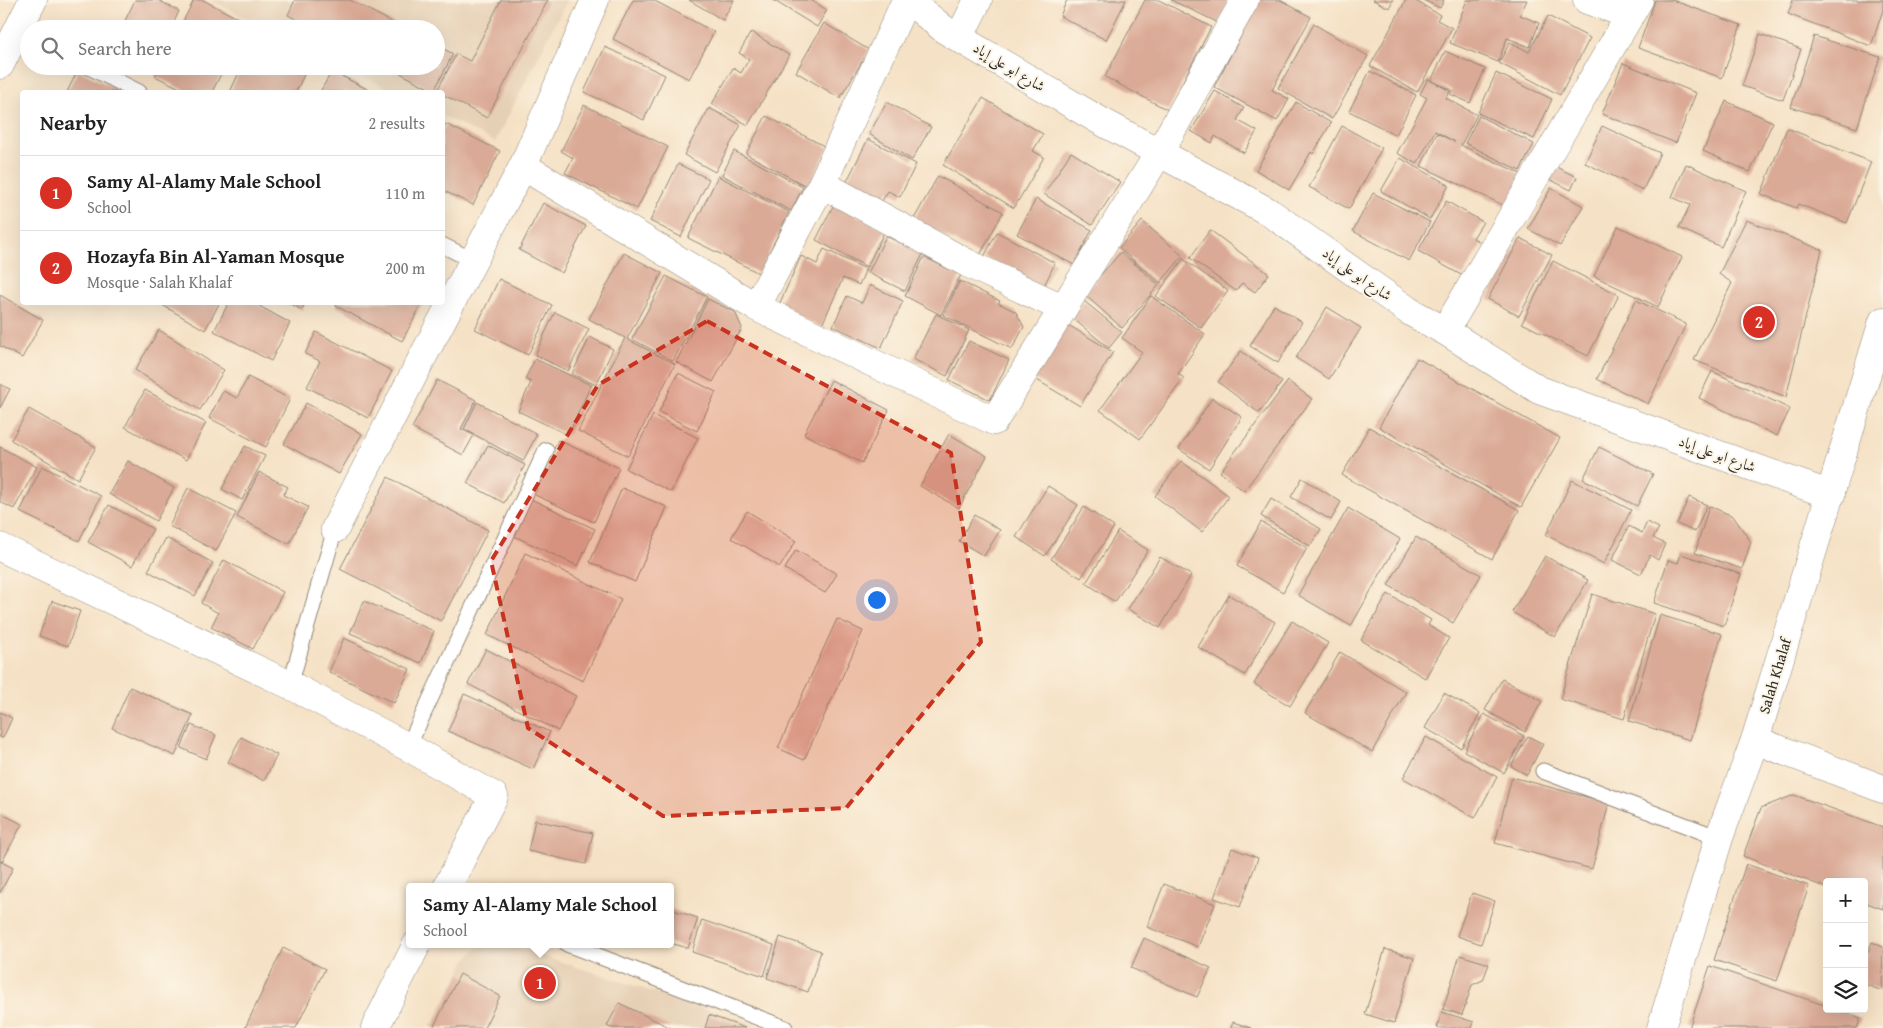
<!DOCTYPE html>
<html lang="en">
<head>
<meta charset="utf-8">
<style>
	:root { --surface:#fff; --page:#f2f2f2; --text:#222; --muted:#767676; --line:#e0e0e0; --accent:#d93025 }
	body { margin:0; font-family:"Gentium Book Plus",Amiri,serif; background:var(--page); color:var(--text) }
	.controls { position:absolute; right:15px; bottom:15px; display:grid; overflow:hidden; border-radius:5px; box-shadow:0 5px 20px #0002 }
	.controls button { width:45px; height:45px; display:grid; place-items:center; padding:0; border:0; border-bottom:1px solid var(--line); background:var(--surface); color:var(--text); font:25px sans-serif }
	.you { position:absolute; left:876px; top:599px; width:18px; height:18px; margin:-12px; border:4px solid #fff; border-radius:50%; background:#1a73e8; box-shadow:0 0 0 8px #1a73e833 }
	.badge { display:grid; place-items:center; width:32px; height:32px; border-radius:50%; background:var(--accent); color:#fff; font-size:16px; font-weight:700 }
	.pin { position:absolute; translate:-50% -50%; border:2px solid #fff; box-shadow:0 1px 5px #0006 }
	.popup { position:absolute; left:406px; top:883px; width:268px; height:65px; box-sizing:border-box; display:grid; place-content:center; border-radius:5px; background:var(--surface); filter:drop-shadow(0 1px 4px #0005); font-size:16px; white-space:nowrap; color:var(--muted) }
	.popup b { font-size:19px; color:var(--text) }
	.popup::after { content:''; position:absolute; left:50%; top:100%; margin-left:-10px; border:10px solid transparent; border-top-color:var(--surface) }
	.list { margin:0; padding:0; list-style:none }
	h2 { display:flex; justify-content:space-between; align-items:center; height:65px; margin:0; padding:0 20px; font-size:21px }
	h2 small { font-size:16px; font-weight:400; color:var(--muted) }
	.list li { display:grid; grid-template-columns:32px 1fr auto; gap:15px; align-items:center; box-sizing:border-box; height:75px; padding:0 20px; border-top:1px solid var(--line) }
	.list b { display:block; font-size:19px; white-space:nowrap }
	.list p { margin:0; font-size:16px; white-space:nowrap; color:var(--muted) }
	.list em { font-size:16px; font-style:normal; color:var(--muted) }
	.icon { flex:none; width:28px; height:28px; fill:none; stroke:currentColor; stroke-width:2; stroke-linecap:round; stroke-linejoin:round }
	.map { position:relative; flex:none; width:1883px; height:1028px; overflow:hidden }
	.search { position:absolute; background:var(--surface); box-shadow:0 5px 20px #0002; left:20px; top:20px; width:425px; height:55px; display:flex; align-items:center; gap:12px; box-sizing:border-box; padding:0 18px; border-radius:28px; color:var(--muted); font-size:19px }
	.panel { position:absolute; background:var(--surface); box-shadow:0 5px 20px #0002; left:20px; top:90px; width:425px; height:215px; border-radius:5px }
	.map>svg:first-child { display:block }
	.built { fill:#e6d0b5 }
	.building { fill:#daaa96 }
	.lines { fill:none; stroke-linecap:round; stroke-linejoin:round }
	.lane-casing { stroke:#908678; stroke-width:17 }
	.street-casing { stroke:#908678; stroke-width:29 }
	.secondary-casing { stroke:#908678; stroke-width:29 }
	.lane { stroke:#fff; stroke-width:15 }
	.street { stroke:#fff; stroke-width:28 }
	.secondary { stroke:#fff; stroke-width:28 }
	.marked { fill:#c8321e; fill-opacity:0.2; stroke:#c8321e; stroke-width:4; stroke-dasharray:10 6; stroke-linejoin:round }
	.labels { text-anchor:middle; stroke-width:4; stroke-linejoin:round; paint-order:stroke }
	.street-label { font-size:15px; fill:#2b2b2b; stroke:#fcf5e5 }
</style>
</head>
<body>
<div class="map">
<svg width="1883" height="1028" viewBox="0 0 1883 1028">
	<rect width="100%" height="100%" fill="#fcf5e5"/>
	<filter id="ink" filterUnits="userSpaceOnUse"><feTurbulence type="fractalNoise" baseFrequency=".02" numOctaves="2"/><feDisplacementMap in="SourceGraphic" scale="10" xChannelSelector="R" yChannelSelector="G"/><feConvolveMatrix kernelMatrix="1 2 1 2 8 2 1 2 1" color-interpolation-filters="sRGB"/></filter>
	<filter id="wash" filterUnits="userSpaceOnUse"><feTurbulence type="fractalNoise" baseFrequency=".0096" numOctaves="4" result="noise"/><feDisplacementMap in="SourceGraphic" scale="20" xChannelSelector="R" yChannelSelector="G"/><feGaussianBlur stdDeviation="1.12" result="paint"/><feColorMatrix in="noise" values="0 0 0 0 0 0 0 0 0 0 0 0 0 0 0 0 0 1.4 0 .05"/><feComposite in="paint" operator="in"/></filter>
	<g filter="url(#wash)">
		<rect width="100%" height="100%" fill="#f5e1c5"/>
		<path class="built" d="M210,0H567L495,142L443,116L442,92H396L343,66H436V29H268Z
			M487,944H506L764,1028H430L467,958L481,945Z"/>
		<g id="blocks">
			<path class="building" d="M135,0H158L179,11L171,29H121Z
				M194,0H203L247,23L244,29H179Z
				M295,0H350L405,29H315L288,15Z
				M501,0H548L487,118L442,94V92L437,91L456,54L470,61Z
				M633,0H653L714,32L689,79L613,39Z
				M689,0H734L723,20Z
				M773,0H811L827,10L817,27Z
				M1067,0H1126L1106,40L1060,16Z
				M1145,0H1159L1211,27L1168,110L1105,77Z
				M1171,0H1229L1219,23Z
				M1260,0H1280L1311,17L1272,90L1289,99L1277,121L1214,87Z
				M1373,0H1393L1389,8Z
				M1406,0H1414L1440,15L1437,20L1452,28L1417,92L1370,66Z
				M1423,0H1444L1440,8Z
				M1467,0H1527L1520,15L1539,23L1530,47L1507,38L1498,62L1450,43Z
				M1655,0H1672L1741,25L1722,78L1638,48Z
				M1793,0H1883V10L1871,46L1788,14Z
				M1548,16L1590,38L1560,95L1499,63L1510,42L1529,52Z
				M824,23L869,50L840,98L796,72Z
				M1314,24L1368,56L1332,119L1278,88Z
				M751,32L789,55L748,125L712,104L733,68L741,73L749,59L739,53Z
				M1760,34L1801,49L1783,100L1742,86Z
				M1814,36L1880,57L1857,128L1791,107Z
				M436,45L453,54L434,91L387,66H436Z
				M605,47L665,75L644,120L584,92Z
				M1445,51L1485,69L1470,103L1450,94L1452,90L1431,81Z
				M1623,63L1696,93L1676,143L1602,114Z
				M160,66H225L212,92H188L155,76Z
				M242,66H308L296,92H230Z
				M78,70L122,92H67Z
				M332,71L367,89L365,92H320Z
				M1370,71L1416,95L1396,135L1349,111Z
				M1496,73L1552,99L1534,139L1478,113Z
				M1428,79L1450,91L1446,98L1477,115L1461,145L1523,175L1507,207L1421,166L1437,133L1455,142L1435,131L1417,164L1397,153L1427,98L1420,94Z
				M1215,91L1244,108L1237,120L1257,131L1244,153L1215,136L1212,143L1191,131Z
				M983,98L1043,134L1033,151L1044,157L1014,208L943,165Z
				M1726,101L1773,122L1750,172L1703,151Z
				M887,102L931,127L912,160L869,134Z
				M1296,102L1331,123L1313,154L1311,152L1289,190L1256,170Z
				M584,105L668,147L637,209L565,173L573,158L561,151Z
				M709,108L741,125L715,172L684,155Z
				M766,116L828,148L808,187L746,154Z
				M1479,116L1534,144L1520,171L1465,143Z
				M446,124L500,151L473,205L442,190V132Z
				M1342,126L1382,148L1349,209L1309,187Z
				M1602,126L1660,153L1643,190L1585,163Z
				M1787,128L1871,162L1847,223L1798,204L1796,208L1761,194Z
				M868,139L916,164L900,197L888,191L882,201L846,183Z
				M734,151L803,187L791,211L722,175Z
				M1071,152L1120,182L1092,225L1044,194Z
				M1400,158L1449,185L1430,219L1381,191Z
				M678,164L709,179L681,237L650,221Z
				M1686,164L1746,191L1721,247L1679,228L1690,205L1672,197Z
				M1552,165L1577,177L1571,190L1547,178Z
				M718,176L789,212L759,273L688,238Z
				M938,176L1003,212L980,255L914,219Z
				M1551,188L1583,206L1560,246L1528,229Z
				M1373,193L1430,222L1409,261L1353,231Z
				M1036,199L1092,230L1074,265L1017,234Z
				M1446,201L1483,222L1473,238L1482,243L1463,276L1418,251Z
				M543,203L586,226L562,273L519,250Z
				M834,204L885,230L867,267L816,240Z
				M1746,220L1822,250L1786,397L1694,360L1732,283L1719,274Z
				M1142,221L1183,256L1160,283L1119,248Z
				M1618,226L1682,257L1658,307L1594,276Z
				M1210,230L1269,274L1255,292L1242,283L1236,291L1190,258Z
				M997,232L1055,263L1043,288L984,257Z
				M886,236L923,254L905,291L868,273Z
				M1520,238L1552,255L1519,316L1488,299Z
				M824,249L866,269L859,285L843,278L821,327L778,307L801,256L817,264Z
				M1121,252L1159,285L1122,328L1084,294Z
				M624,253L662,273L627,339L675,364L628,456L578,431L625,338L589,319Z
				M924,257L961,275L941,315L905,296Z
				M1183,259L1228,291L1201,328L1156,296Z
				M1553,261L1619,295L1588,356L1522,323Z
				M666,276L707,297L673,361L632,339Z
				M499,279L552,305L528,355L475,329Z
				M960,281L1000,301L998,303L1016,312L1024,327L1012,349L943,315Z
				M870,285L903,301L881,348L833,326L847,296L862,303Z
				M0,295L43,320L22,358L0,346Z
				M1151,296L1205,334L1178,374L1184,378L1140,439L1100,410L1142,352L1122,338Z
				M708,299L735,312L742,328L713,382L676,362Z
				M1636,300L1686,324L1648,404L1597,379Z
				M1084,301L1122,332L1109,348L1071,317Z
				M157,302H220L205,330Z
				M229,302H252L290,323L271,361L214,331Z
				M287,302H305L302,310Z
				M338,302H423L402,341L336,306Z
				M1274,305L1302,322L1278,363L1250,346Z
				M1327,307L1361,328L1329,379L1296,358Z
				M555,312L589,329L568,371L535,355Z
				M936,314L969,330L947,376L913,359Z
				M1065,323L1113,352L1080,406L1032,377Z
				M159,330L224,370L200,410L135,370Z
				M316,332L392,371L368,418L307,387L320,361L305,354Z
				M590,337L613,349L596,385L572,374Z
				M969,341L1009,360L990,400L949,380Z
				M1241,351L1282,382L1259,413L1218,382Z
				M1417,358L1560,438L1521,507L1379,427Z
				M535,359L591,385L568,435L518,411L531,382L525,379Z
				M1712,371L1790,409L1777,436L1699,398Z
				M678,373L716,392L697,431L659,412Z
				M248,377L290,399L266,447L209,418L223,391L237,398Z
				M437,380L476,400L461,429L474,435L463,455L412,428Z
				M831,380L889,410L862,463L804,434Z
				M1288,381L1312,399L1244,491L1220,472Z
				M0,384L10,389L0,408Z
				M145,390L206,423L186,460L125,427Z
				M1212,398L1242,417L1209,469L1179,449Z
				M477,402L537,434L523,461L464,429Z
				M306,403L362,434L339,474L284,444Z
				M29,409L96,447L78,479L11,440Z
				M653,415L698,438L671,492L626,469Z
				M1369,427L1519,510L1492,559L1342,475Z
				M949,434L987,456L959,508L920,486Z
				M558,440L619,468L594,522L533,494Z
				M488,445L525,465L504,503L467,483Z
				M245,446L265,456L242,500L222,489Z
				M0,447L37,467L14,509L0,502Z
				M1599,447L1653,474L1637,506L1583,479Z
				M128,461L174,488L156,521L109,494Z
				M1181,461L1229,496L1202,532L1155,496Z
				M42,466L101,496L79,541L20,512Z
				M259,472L288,487L283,495L308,507L289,544L237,517Z
				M388,477L488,530L441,621L340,569Z
				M1302,478L1341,502L1331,520L1291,497Z
				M1572,480L1631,510L1604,564L1546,535Z
				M1048,486L1078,505L1045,556L1016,537Z
				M188,488L236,513L216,551L169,526Z
				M622,488L667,507L635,582L590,562Z
				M1689,497L1707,505L1695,532L1677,524Z
				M531,499L595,529L578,566L514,536Z
				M1271,499L1321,529L1310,546L1261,516Z
				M109,505L153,529L132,566L88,542Z
				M1709,506L1733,516L1751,542L1742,569L1695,553Z
				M1084,507L1114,527L1081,578L1051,559Z
				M1348,508L1400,539L1351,626L1298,595Z
				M747,511L796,541L780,567L731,538Z
				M974,515L1000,530L984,556L959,541Z
				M1261,522L1307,548L1283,592L1237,566Z
				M1647,522L1659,528L1653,538L1665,544L1658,560L1650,555L1641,574L1612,560L1629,526L1642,533Z
				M1118,531L1148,550L1115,602L1086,583Z
				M1416,537L1481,575L1453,623L1388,585Z
				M166,538L213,563L195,596L148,571Z
				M796,550L837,574L825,593L785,569Z
				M525,553L621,599L583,681L487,635Z
				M1681,554L1741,574L1724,626L1654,603L1668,560L1678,563Z
				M1545,556L1588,580L1555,637L1512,612Z
				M1160,557L1191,575L1160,628L1128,609Z
				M224,560L283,592L253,649L211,627L218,613L201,603Z
				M1388,594L1431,620L1428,625L1449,638L1425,678L1361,640Z
				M1592,594L1655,614L1624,719L1560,699Z
				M1229,595L1275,622L1245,675L1198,647Z
				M52,601L80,611L68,646L39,636Z
				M364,601L434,631L421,663L350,633Z
				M1660,615L1722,634L1690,740L1629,721Z
				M837,619L863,631L804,760L778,748Z
				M1292,621L1328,643L1290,706L1254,684Z
				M344,638L410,669L394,703L329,672Z
				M486,649L576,696L558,731L468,684Z
				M1340,652L1406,692L1372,752L1305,713Z
				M1502,679L1542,701L1525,732L1485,710Z
				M130,687L193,715L175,756L112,728Z
				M1444,693L1480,713L1461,748L1425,728Z
				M464,694L550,732L533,769L448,731Z
				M0,712L12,718L3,738L0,737Z
				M1484,714L1524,736L1504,773L1464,751Z
				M191,725L216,735L206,759L181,748Z
				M1528,736L1543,744L1527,775L1511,766Z
				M241,737L277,755L264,781L228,762Z
				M1426,737L1497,777L1475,818L1403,778Z
				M1512,777L1609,803L1592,869L1495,843Z
				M1794,795L1883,827V909L1864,902V882H1827V888L1743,856L1761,808Z
				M0,813L22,824L2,862L0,861Z
				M535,820L593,833L586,864L528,851Z
				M1232,848L1258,858L1240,907L1214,898Z
				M0,861L13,868L0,893Z
				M1746,864L1809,886L1777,981L1714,960Z
				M1164,884L1215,904L1198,947L1147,927Z
				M1472,893L1495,901L1481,944L1457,936Z
				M670,909L698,918L688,948L670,943Z
				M702,920L774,945L764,976L692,952Z
				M780,937L821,951L808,992L767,978Z
				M1144,938L1211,968L1197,997L1131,968Z
				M1872,942L1883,947L1882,991L1864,984V962Z
				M283,948L325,969L296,1028H245Z
				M1385,949L1414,958L1394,1023L1365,1014Z
				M1460,955L1489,964L1483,980L1472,985L1462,1015L1443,1009Z
				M1710,966L1827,1006V1009H1835L1861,1018L1857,1028H1689Z
				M460,974L500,996L484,1028H433Z
				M619,1003L671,1028H611L607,1026Z
				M1442,1012L1474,1022L1472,1028H1437Z
				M709,1015L745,1028H705Z
				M1233,1022L1251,1028H1231Z"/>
		</g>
	</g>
	<g filter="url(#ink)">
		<use href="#blocks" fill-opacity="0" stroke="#908678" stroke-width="1"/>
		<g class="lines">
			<g class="lane-casing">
				<path id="lane" d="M87,66L139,92
					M442,245L474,261
					M290,685L335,529
					M408,747L546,450
					M1543,771L1719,838
					M567,944L785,1028"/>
			</g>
			<g class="street-casing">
				<path id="street" d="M908,0L945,30L1097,119L1269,212L1409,311L1445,331L1539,390L1831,495
					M1587,0L1630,15
					M959,38L978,0
					M0,65L33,0
					M523,166L756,307L994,421L1159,153L1245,0
					M822,184L967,263L1062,308
					M756,307L822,184L906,0
					M1445,331L1639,0
					M335,529L418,366L523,166L595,0
					M0,547L290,685L408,747L494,796L447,887
					M1755,740L1883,789
					M375,1028L417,944"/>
			</g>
			<g class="secondary-casing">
				<path id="secondary" d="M1661,1028L1719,838L1755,740L1883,321"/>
			</g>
			<use href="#lane" class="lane"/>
			<use href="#street" class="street"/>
			<use href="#secondary" class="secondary"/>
		</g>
	</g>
	<path class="marked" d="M707,321L951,453L981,642L846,808L663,816L528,728L491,561L598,385Z"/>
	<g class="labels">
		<g class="street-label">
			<text transform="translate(1009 67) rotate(31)" y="5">شارع ابو على إياد</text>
			<text transform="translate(1357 274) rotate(35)" y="5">شارع ابو على إياد</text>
			<text transform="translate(1717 454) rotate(20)" y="5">شارع ابو على إياد</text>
			<text transform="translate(1775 676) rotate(-73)" y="5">Salah Khalaf</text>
		</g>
	</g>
</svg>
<div class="controls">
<button>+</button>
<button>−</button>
<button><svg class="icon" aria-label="layers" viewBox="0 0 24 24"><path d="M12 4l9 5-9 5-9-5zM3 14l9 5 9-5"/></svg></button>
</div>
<div class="you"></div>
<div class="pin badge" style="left:540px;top:983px">1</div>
<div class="popup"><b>Samy Al-Alamy Male School</b>School</div>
<div class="pin badge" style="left:1759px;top:322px">2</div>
<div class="search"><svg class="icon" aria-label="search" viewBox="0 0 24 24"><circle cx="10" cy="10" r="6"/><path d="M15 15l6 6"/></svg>Search here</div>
<section class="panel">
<h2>Nearby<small>2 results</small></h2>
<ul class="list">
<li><span class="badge">1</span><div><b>Samy Al-Alamy Male School</b><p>School</p></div><em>110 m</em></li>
<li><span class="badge">2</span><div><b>Hozayfa Bin Al-Yaman Mosque</b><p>Mosque · Salah Khalaf</p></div><em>200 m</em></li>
</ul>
</section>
</div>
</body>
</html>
